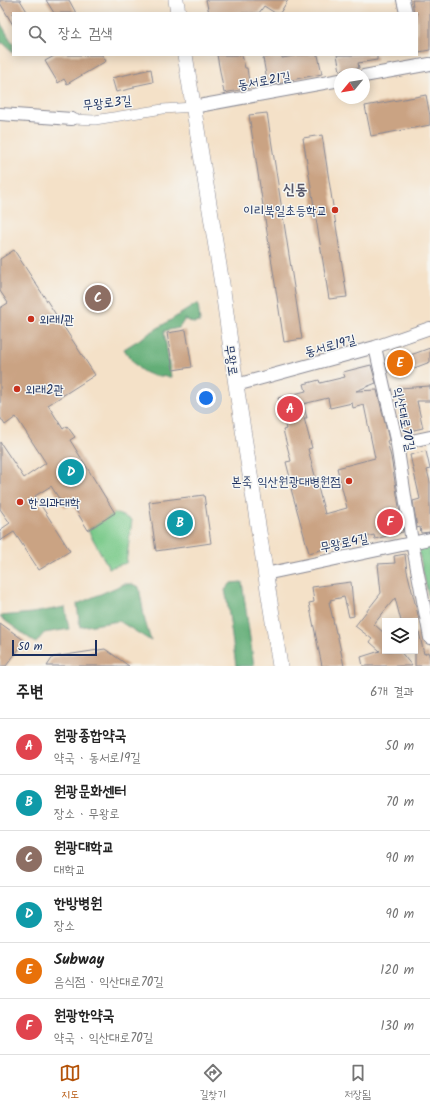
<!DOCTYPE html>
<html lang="ko">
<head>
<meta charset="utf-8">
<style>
	:root { --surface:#fff; --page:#f2f2f2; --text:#222; --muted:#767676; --line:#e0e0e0; --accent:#b45309 }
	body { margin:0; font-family:Kalam,"Poor Story",sans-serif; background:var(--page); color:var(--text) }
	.controls { position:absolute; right:12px; bottom:12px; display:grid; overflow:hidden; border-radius:0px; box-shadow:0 2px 10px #0003 }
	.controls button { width:36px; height:36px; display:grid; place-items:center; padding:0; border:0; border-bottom:1px solid var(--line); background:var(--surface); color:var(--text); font:20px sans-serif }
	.compass { position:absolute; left:334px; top:68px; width:36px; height:36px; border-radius:50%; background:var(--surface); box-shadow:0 2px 10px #0003; rotate:240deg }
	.scale { position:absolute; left:12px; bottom:10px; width:85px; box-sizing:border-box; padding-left:4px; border:2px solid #1b2f5e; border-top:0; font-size:11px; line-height:14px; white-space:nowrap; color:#1b2f5e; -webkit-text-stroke:3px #f6f6f2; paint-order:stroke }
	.you { position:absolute; left:206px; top:398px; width:14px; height:14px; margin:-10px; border:3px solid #fff; border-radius:50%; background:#1a73e8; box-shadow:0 0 0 6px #1a73e833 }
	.badge { display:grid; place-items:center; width:26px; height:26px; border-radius:50%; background:var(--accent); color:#fff; font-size:13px; font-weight:700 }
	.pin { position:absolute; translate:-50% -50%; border:2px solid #fff; box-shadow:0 1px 4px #0006 }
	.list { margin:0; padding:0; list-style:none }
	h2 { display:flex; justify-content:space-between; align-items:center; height:52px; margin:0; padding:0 16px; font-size:17px }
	h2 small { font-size:13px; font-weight:400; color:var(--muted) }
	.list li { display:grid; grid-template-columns:26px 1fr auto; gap:12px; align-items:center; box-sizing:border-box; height:56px; padding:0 16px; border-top:1px solid var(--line) }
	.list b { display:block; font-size:15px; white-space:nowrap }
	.list p { margin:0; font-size:13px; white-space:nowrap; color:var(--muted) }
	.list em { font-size:13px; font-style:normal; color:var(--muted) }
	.icon { flex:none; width:22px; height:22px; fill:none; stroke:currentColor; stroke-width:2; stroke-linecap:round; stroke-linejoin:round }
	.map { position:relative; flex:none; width:430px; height:666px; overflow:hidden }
	.search { position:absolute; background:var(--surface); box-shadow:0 2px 10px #0003; left:12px; right:12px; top:12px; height:44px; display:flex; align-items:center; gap:10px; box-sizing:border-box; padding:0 14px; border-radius:0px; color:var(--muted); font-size:15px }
	.sheet { height:388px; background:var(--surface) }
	nav { display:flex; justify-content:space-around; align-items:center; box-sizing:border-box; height:56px; border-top:1px solid var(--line); background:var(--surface); font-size:11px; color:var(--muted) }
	nav a { display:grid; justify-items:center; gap:2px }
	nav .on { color:var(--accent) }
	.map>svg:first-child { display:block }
	.green { fill:#7bca8b; stroke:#4b7c74 }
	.forest { fill:#64ae77; stroke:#406e6a }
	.building { fill:#caa383; fill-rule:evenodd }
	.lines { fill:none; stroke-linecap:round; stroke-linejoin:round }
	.pedestrian-casing { stroke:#888893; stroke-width:10 }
	.minor-casing { stroke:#888893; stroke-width:14 }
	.tertiary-casing { stroke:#888893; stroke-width:16 }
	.pedestrian { stroke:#fff; stroke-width:9 }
	.minor { stroke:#fff; stroke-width:12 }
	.tertiary { stroke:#fff; stroke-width:15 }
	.poi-dot { fill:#c8321e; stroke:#f6f6f2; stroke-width:1.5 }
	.labels { text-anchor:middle; stroke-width:3; stroke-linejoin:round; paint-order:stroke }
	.street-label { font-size:13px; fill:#1b2f5e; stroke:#f6f6f2 }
	.poi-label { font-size:13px; fill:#1b2f5e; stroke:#f6f6f2; text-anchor:start }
	.quarter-label { font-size:15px; font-weight:bold; fill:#58586b; stroke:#f6f6f2 }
</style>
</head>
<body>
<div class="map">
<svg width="430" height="666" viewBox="0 0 430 666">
	<rect width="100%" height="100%" fill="#f6f6f2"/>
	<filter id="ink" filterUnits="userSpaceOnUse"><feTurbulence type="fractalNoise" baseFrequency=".025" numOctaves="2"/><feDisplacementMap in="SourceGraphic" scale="8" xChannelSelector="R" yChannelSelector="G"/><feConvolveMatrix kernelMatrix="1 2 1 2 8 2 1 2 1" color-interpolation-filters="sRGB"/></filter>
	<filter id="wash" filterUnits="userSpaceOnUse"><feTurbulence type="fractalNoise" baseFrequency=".012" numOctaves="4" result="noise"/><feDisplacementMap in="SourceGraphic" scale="16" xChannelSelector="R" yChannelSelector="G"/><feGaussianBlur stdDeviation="0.9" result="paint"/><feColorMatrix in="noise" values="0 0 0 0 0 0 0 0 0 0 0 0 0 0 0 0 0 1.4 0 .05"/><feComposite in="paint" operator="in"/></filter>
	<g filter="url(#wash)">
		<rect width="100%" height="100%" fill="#f4e1c8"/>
		<path class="green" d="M115,513L132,520L126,563L109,568L88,530Z
			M430,545V604L418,548Z"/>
		<path class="forest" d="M0,22L13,44V52L3,43H0Z
			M198,303L200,322L193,323L185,319L179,328L164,331L171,377C143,376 139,372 124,349Z
			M242,582L254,666H236L227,600L225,590L231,583Z
			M124,584H132L139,587L145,621L151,641L119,621L80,627L77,604Z
			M65,607L69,629L44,633L36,643L0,617V616L33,613Z"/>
		<g id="blocks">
			<path class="building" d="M0,0H20L28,13H13V25L0,3Z
				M46,0H69L76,13H54Z
				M206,0H288L280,13H275L264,6L259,13H209Z
				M412,0H430V50L419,52L417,43V13H414Z
				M56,55H102L106,61L67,84L64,79L58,83L45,61Z
				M217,55H242L245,68H247L250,88L224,93Z
				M277,55H282V58L300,55H318L322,74L286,81L287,82L268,86L263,58Z
				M337,55H377V60L358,63L359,68L340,71Z
				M151,69L153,82L134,86V88L116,92L112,78Z
				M426,95L430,116V125L371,136L365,106Z
				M267,113L302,339L284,342L249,115Z
				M322,135L347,297L329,299L303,138Z
				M14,250L95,375L48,405L63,429L67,426L75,437L70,440L115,513L88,530L72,504L65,508L51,486L35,496L70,551L39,570L14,532L0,541V530L10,523L0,509V442L24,478L46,463L16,417L5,425L0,417V308L8,303L0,291V259Z
				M186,330L192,367L173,370L167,333Z
				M430,348V362L396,375L391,362Z
				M371,365L376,383L356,391L377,390L389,440L387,441L391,457L403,532L375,539L374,535L324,547V549L309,553L291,489H293L286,462L291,461L283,430L286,429L278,398L306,391L304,384L319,380L320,383L345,377L343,372ZM328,398L330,408L352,403L353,408L364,405L375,458L337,468L347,508L325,514L308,449L312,448L304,418H307L303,404Z
				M430,386V401H417L423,428L405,432L402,420L399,388Z
				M426,451L430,469L427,470L430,482V532L421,533L420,527L417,528L413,501L420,499L410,455Z
				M204,495L211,543L156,551L149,502Z
				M405,554L407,571L419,619L412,621H401L395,598L374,624L385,634V651H400L412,666H363L361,657L380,651L370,642L372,639L355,626L381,593L378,564L395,563L394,556Z
				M351,582L354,616L349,617L344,597L330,600L331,602H329L336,633H337L344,666H322L309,603L314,602L312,587Z
				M0,623L25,641L6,666H0Z
				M419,632L424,654L428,652L430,658V666H415V633Z
				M105,649L129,666H47L53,657Z"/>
		</g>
	</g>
	<g filter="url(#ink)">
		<use href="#blocks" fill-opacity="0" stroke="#888893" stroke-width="1"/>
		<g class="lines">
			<g class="pedestrian-casing">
				<path id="pedestrian" d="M72,119L95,120L163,109L193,107"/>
			</g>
			<g class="minor-casing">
				<path id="minor" d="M403,0L406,13
					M364,76L430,64
					M193,107L340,80
					M0,114L72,119
					M375,347L397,444L412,542L430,638
					M236,385L375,347L430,328
					M397,444L430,437
					M265,574L430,539"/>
			</g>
			<g class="tertiary-casing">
				<path id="tertiary" d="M176,0L178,13
					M185,55L222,284L236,385L280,666"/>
			</g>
			<use href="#pedestrian" class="pedestrian"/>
			<use href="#minor" class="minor"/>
			<use href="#tertiary" class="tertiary"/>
		</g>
	</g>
	<g class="poi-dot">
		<circle cx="335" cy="210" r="4"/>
		<circle cx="31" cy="319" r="4"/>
		<circle cx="17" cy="389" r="4"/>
		<circle cx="349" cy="481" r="4"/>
		<circle cx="20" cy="502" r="4"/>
	</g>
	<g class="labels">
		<g class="street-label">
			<text transform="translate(264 80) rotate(-10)" y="5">동서로21길</text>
			<text transform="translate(107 102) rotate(-6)" y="5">무왕로3길</text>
			<text transform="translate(330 345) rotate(-15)" y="5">동서로19길</text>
			<text transform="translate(232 360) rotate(82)" y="5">무왕로</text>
			<text transform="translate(405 419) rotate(78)" y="5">익산대로70길</text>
			<text transform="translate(344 542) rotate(-12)" y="5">무왕로4길</text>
		</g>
		<g class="poi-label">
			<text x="327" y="215" text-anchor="end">이리북일초등학교</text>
			<text x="39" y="324">외래1관</text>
			<text x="25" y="394">외래2관</text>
			<text x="341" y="486" text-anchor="end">본죽 익산원광대병원점</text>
			<text x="28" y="507">한의과대학</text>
		</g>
		<g class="quarter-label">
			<text x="295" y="194">신동</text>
		</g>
	</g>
</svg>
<div class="controls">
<button><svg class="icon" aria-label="layers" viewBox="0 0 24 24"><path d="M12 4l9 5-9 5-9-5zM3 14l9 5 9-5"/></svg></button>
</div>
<svg class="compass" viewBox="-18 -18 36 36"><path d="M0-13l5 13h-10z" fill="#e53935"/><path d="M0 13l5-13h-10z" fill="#767676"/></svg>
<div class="scale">50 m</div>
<div class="you"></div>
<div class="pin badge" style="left:290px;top:409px;background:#e0444e">A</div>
<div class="pin badge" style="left:180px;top:523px;background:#0f9aa8">B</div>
<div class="pin badge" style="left:98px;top:298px;background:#8d6e63">C</div>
<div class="pin badge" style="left:71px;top:472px;background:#0f9aa8">D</div>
<div class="pin badge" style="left:400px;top:363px;background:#e8710a">E</div>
<div class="pin badge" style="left:390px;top:522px;background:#e0444e">F</div>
<div class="search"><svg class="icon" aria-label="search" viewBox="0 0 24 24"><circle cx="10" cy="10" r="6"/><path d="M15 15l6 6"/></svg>장소 검색</div>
</div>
<section class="sheet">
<h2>주변<small>6개 결과</small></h2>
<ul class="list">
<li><span class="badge" style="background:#e0444e">A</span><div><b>원광종합약국</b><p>약국 · 동서로19길</p></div><em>50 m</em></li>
<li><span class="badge" style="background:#0f9aa8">B</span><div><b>원광문화센터</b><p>장소 · 무왕로</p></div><em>70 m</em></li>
<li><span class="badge" style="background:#8d6e63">C</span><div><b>원광대학교</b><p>대학교</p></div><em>90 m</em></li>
<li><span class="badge" style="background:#0f9aa8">D</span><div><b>한방병원</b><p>장소</p></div><em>90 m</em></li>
<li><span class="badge" style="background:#e8710a">E</span><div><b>Subway</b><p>음식점 · 익산대로70길</p></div><em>120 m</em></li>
<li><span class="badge" style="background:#e0444e">F</span><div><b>원광한약국</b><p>약국 · 익산대로70길</p></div><em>130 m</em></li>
</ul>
</section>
<nav>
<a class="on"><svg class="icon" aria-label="map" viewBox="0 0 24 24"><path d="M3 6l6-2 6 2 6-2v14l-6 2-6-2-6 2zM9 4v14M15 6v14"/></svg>지도</a>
<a><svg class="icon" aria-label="directions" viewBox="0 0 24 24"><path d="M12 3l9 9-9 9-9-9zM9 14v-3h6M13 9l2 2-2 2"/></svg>길찾기</a>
<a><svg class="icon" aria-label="saved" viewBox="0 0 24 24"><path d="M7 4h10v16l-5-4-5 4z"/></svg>저장됨</a>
</nav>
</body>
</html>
